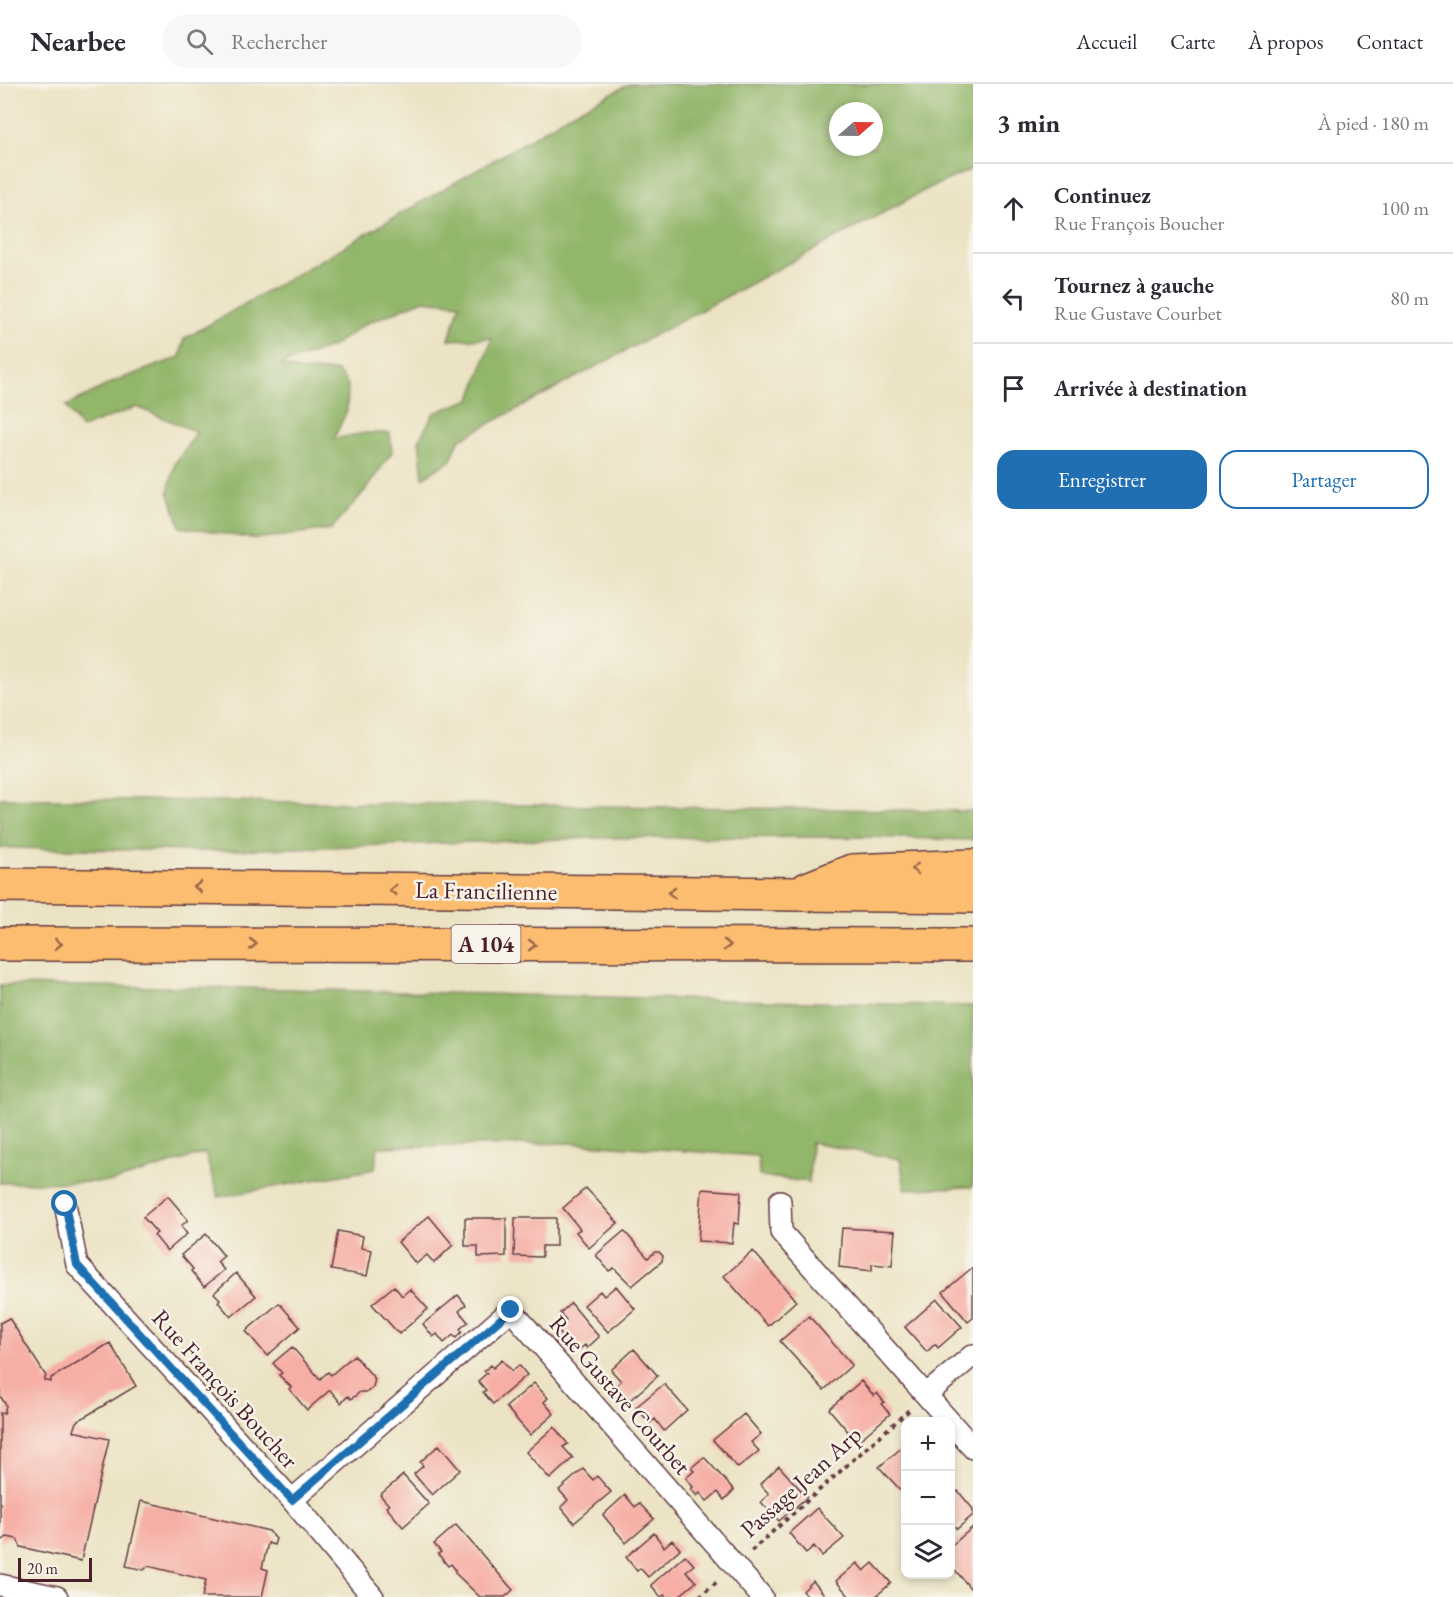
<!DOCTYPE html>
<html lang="fr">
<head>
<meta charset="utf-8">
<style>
	:root { --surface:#fff; --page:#f7f7f7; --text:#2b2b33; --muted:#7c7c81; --line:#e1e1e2; --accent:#1f6fb2 }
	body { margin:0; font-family:"EB Garamond",serif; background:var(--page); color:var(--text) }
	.controls { position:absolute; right:18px; bottom:18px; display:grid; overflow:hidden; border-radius:12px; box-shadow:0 3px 9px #0003 }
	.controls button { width:54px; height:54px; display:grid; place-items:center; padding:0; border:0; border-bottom:2px solid var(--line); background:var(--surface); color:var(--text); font:30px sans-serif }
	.compass { position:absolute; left:829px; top:18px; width:54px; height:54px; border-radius:50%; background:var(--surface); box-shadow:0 3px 9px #0003; rotate:70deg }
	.scale { position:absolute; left:18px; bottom:15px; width:74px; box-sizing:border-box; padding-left:6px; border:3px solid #4a1f2b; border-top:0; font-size:16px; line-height:21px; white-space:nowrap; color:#4a1f2b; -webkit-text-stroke:4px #f7f3e8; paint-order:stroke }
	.stop { position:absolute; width:18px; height:18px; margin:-14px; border:4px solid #1f6fb2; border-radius:50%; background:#fff }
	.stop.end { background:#1f6fb2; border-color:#fff; box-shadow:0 2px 6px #0008 }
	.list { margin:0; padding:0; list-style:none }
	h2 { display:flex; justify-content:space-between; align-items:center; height:78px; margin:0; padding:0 24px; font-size:26px }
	h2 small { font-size:20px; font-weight:400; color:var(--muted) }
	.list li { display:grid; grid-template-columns:39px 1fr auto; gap:18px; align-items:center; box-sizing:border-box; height:90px; padding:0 24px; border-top:2px solid var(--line) }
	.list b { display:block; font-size:22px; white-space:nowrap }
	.list p { margin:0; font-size:20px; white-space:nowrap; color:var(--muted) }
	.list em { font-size:20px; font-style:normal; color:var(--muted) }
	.actions { display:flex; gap:12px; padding:18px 24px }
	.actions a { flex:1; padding:14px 0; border:2px solid var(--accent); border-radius:18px; text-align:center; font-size:21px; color:var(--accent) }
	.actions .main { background:var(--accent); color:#fff }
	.icon { flex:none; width:33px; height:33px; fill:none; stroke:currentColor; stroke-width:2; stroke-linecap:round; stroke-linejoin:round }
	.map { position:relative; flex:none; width:973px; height:1513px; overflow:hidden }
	header { display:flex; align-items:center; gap:36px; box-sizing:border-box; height:84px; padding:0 30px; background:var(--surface); border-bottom:2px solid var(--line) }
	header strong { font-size:28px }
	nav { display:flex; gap:33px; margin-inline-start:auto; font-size:21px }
	.search { width:420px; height:54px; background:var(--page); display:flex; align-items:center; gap:15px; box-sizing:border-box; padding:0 21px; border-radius:33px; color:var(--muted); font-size:22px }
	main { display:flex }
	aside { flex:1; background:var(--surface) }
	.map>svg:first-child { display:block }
	.forest { fill:#92b66a; stroke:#6e6a4a; stroke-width:1.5; fill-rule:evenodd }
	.building { fill:#f6aea5 }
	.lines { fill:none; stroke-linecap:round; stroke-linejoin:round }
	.street-casing { stroke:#623c42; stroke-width:24 }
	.highway-casing { stroke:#623c42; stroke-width:36 }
	.path { stroke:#623c42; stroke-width:4; stroke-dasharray:4.5 4.5; stroke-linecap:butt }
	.street { stroke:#fff; stroke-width:21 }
	.highway { stroke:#fcbd6f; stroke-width:33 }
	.oneway { stroke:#9a664a }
	.route { stroke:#1f6fb2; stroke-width:8 }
	.labels { text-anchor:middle; stroke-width:5; stroke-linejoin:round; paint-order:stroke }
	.shield { fill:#f7f3e8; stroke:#7e5f64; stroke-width:1.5 }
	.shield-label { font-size:22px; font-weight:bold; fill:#4a1f2b }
	.street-label { font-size:24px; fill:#4a1f2b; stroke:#f7f3e8 }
</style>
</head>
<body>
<header>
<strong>Nearbee</strong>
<div class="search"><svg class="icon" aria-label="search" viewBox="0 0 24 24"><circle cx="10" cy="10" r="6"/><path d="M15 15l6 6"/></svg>Rechercher</div>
<nav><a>Accueil</a><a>Carte</a><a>À propos</a><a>Contact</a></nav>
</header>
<main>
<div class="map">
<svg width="973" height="1513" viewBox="0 0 973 1513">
	<rect width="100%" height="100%" fill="#f7f3e8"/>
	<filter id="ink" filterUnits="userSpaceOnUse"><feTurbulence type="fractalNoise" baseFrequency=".0167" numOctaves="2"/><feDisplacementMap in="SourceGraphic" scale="12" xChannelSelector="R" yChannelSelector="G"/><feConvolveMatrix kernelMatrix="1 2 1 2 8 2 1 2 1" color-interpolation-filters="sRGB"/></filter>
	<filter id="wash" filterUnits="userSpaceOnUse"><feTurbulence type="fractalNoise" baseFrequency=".008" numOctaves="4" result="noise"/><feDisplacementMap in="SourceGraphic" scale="24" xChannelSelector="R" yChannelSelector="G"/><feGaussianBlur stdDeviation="1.35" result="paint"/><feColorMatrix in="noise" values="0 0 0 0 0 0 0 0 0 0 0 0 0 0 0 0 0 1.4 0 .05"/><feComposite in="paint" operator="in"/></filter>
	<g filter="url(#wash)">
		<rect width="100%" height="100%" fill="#ece3c4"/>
		<path class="forest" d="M630,0H973V85L929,104L459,356L451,376L423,394L419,356L434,329L471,315L492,254L449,256L460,220L424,216L365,240L333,262L280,281L303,287H337L348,301L347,326L334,355L365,349H390L392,368L364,408L331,445L256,455L181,443L168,408L175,379L197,348L137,323L81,344L66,322L115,297L180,273L184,255L522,60L570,30ZM838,27H874V63H838Z
			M0,714L973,727V756L863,753L596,754L206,767L0,764Z
			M0,901L242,904L973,922V1100L972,1103L905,1105L900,1075L811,1059L809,1098L759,1092L758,1072L570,1059L378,1063L375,1085L218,1113L205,1069L112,1098L0,1099Z"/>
		<g id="blocks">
			<path class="building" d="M586,1104L618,1139L589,1164L576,1148L580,1145L563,1124Z
				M702,1105L741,1108L739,1140L734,1139L732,1159L698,1157Z
				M168,1112L188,1136L181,1142L187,1150L167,1167L154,1151L157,1149L143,1133Z
				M429,1132L453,1161L434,1179L427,1171L416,1180L398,1158Z
				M465,1134H506V1172L478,1173V1162H465Z
				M515,1134H556V1162H542V1173L514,1172Z
				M842,1144L895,1147L892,1182L872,1180V1187L839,1183Z
				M338,1147L363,1152L361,1164L372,1166L367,1192L331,1186Z
				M624,1147L648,1174L655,1168H659L663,1172L662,1177L632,1202L614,1184L609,1187L596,1171Z
				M206,1150L224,1172L217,1178L224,1186L204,1203L191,1187L193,1185L181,1171Z
				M753,1167L796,1217L768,1242L724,1192Z
				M973,1183V1234L968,1238L943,1208Z
				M236,1189L256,1212L231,1233L218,1218L220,1215L214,1209Z
				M394,1202L402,1212L410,1205L428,1225L399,1250L372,1220Z
				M616,1202L635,1225L608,1248L584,1221L600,1207L604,1212Z
				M458,1211L466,1221L459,1227L468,1238L460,1245L462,1248L456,1254L453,1251L444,1259L437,1250L433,1253L423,1240Z
				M937,1215L962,1243L938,1264L935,1260L927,1268L905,1243Z
				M279,1219L300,1243L267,1272L246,1247Z
				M571,1219L599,1253L587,1264L585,1261L576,1268L569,1259L566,1262L560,1256L563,1253L556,1245L566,1236L560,1229Z
				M809,1232L852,1281L824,1306L780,1257Z
				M9,1234L46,1292L44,1296L51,1298V1294L110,1259L136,1302L76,1338L73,1347L109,1355L81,1477L21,1463L17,1455L7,1453L0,1458V1329L4,1330L6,1321L0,1312V1239Z
				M292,1263L320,1295L328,1288L331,1291L354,1271L375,1295L373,1303L367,1308H360L351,1315L348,1312L341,1319L330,1306L307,1326L289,1305L291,1303L279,1291L282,1289L273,1279Z
				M634,1265L658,1292L630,1316L617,1301L621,1297L611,1286Z
				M502,1276L512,1287L519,1281L527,1291L493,1320L483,1308L486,1306L478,1297L487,1289L484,1287L491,1281L493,1284Z
				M861,1297L874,1312L877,1309L884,1318L881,1320L890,1330L857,1358L829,1325Z
				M534,1299L548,1314L544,1318L554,1330L530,1351L506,1323Z
				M664,1300L687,1326L664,1347L655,1335L650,1339L636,1323Z
				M744,1330L761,1350L751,1358L759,1367L738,1384L713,1356Z
				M554,1343L568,1360L563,1363L573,1374L550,1395L526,1368Z
				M906,1360V1412L879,1383Z
				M439,1361L460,1386L432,1411L414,1390L423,1382L420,1378Z
				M704,1373L734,1406L724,1416L718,1408L707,1417L700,1409L697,1412L691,1405L693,1403L686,1394L694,1387L691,1384Z
				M779,1382L807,1413L779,1437L761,1418L769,1410L760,1400Z
				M583,1385L593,1396L597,1392L611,1408L574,1439L561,1423L568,1416L559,1406Z
				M403,1391L429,1420L403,1443L386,1423L389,1421L380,1411Z
				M952,1404L956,1409L958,1407L973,1425V1431L957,1445L951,1439Z
				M625,1411L635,1423L639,1419L654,1435L626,1459L603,1431Z
				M141,1417L269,1447L276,1455L274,1461L268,1459L262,1484L268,1486L262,1513H202L206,1496L148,1482L144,1486L126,1482Z
				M817,1424L844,1454L822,1472L814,1462L806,1469L789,1449Z
				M456,1441L513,1506L505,1513H480L455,1489V1485L451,1480L448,1482L438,1470L441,1468L434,1460Z
				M973,1443V1502L970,1504L951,1481V1462Z
				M654,1449L664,1463L672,1456L680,1465L648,1493L640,1484L637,1487L626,1473Z
				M685,1471L694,1481L686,1487L696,1498L678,1513H666L664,1511L661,1513L651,1501Z
				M857,1479L864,1487L873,1479L891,1499L875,1513H850L836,1497Z
				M813,1497L823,1509L826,1513H808L803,1507Z"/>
		</g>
	</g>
	<g filter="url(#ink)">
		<use href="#blocks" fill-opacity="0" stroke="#623c42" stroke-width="1.5"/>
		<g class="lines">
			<g class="street-casing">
				<path id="street" d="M780,1117L781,1148L950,1338
					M65,1120L77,1181L292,1416L373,1513
					M927,1310L973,1271
					M950,1338L973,1364
					M292,1416L511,1226L762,1513
					M0,1501L57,1513"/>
			</g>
			<g class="highway-casing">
				<path id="highway" d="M0,801L973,812
					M807,805L852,787L973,782
					M0,860L973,861"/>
			</g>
			<path class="path" d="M751,1467L909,1326
				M699,1513L719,1496"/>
			<use href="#street" class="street"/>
			<use href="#highway" class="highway"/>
		</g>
		<defs><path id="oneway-chevron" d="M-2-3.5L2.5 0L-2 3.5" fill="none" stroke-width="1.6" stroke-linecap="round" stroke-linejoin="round" transform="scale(1.5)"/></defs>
		<g class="oneway">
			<use href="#oneway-chevron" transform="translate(915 785) rotate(178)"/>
			<use href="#oneway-chevron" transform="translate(198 803) rotate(-179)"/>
			<use href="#oneway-chevron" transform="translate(393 806) rotate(-179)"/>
			<use href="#oneway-chevron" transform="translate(672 809) rotate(-179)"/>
			<use href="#oneway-chevron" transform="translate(58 860)"/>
			<use href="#oneway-chevron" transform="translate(253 860)"/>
			<use href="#oneway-chevron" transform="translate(532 861)"/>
			<use href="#oneway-chevron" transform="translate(727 861)"/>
		</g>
	</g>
	<g class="lines" filter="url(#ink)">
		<path class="route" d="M65,1120L77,1181L292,1416L511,1226"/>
	</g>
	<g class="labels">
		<rect class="shield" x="451.5" y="841" width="69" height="38" rx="4.5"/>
		<g class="shield-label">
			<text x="486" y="868">A 104</text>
		</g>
		<g class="street-label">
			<text transform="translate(486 807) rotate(1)" y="8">La Francilienne</text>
			<text transform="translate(225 1305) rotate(48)" y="8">Rue François Boucher</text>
			<text transform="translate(620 1311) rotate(49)" y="8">Rue Gustave Courbet</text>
			<text transform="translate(801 1398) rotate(-42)" y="8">Passage Jean Arp</text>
		</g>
	</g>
</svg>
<div class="controls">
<button>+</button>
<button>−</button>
<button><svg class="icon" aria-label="layers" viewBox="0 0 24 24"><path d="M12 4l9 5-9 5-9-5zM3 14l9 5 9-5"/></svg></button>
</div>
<svg class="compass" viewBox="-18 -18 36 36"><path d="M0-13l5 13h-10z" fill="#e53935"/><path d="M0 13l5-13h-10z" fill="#7c7c81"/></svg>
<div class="scale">20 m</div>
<div class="stop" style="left:65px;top:1120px"></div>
<div class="stop end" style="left:511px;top:1226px"></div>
</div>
<aside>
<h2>3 min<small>À pied · 180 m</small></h2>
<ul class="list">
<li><svg class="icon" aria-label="ahead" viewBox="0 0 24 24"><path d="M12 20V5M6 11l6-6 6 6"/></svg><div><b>Continuez</b><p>Rue François Boucher</p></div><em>100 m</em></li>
<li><svg class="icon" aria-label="left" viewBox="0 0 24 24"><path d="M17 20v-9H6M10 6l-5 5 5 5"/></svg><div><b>Tournez à gauche</b><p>Rue Gustave Courbet</p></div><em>80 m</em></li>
<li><svg class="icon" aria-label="arrive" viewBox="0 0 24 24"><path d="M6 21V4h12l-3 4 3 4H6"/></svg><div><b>Arrivée à destination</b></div></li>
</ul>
<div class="actions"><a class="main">Enregistrer</a><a>Partager</a></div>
</aside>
</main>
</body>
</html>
